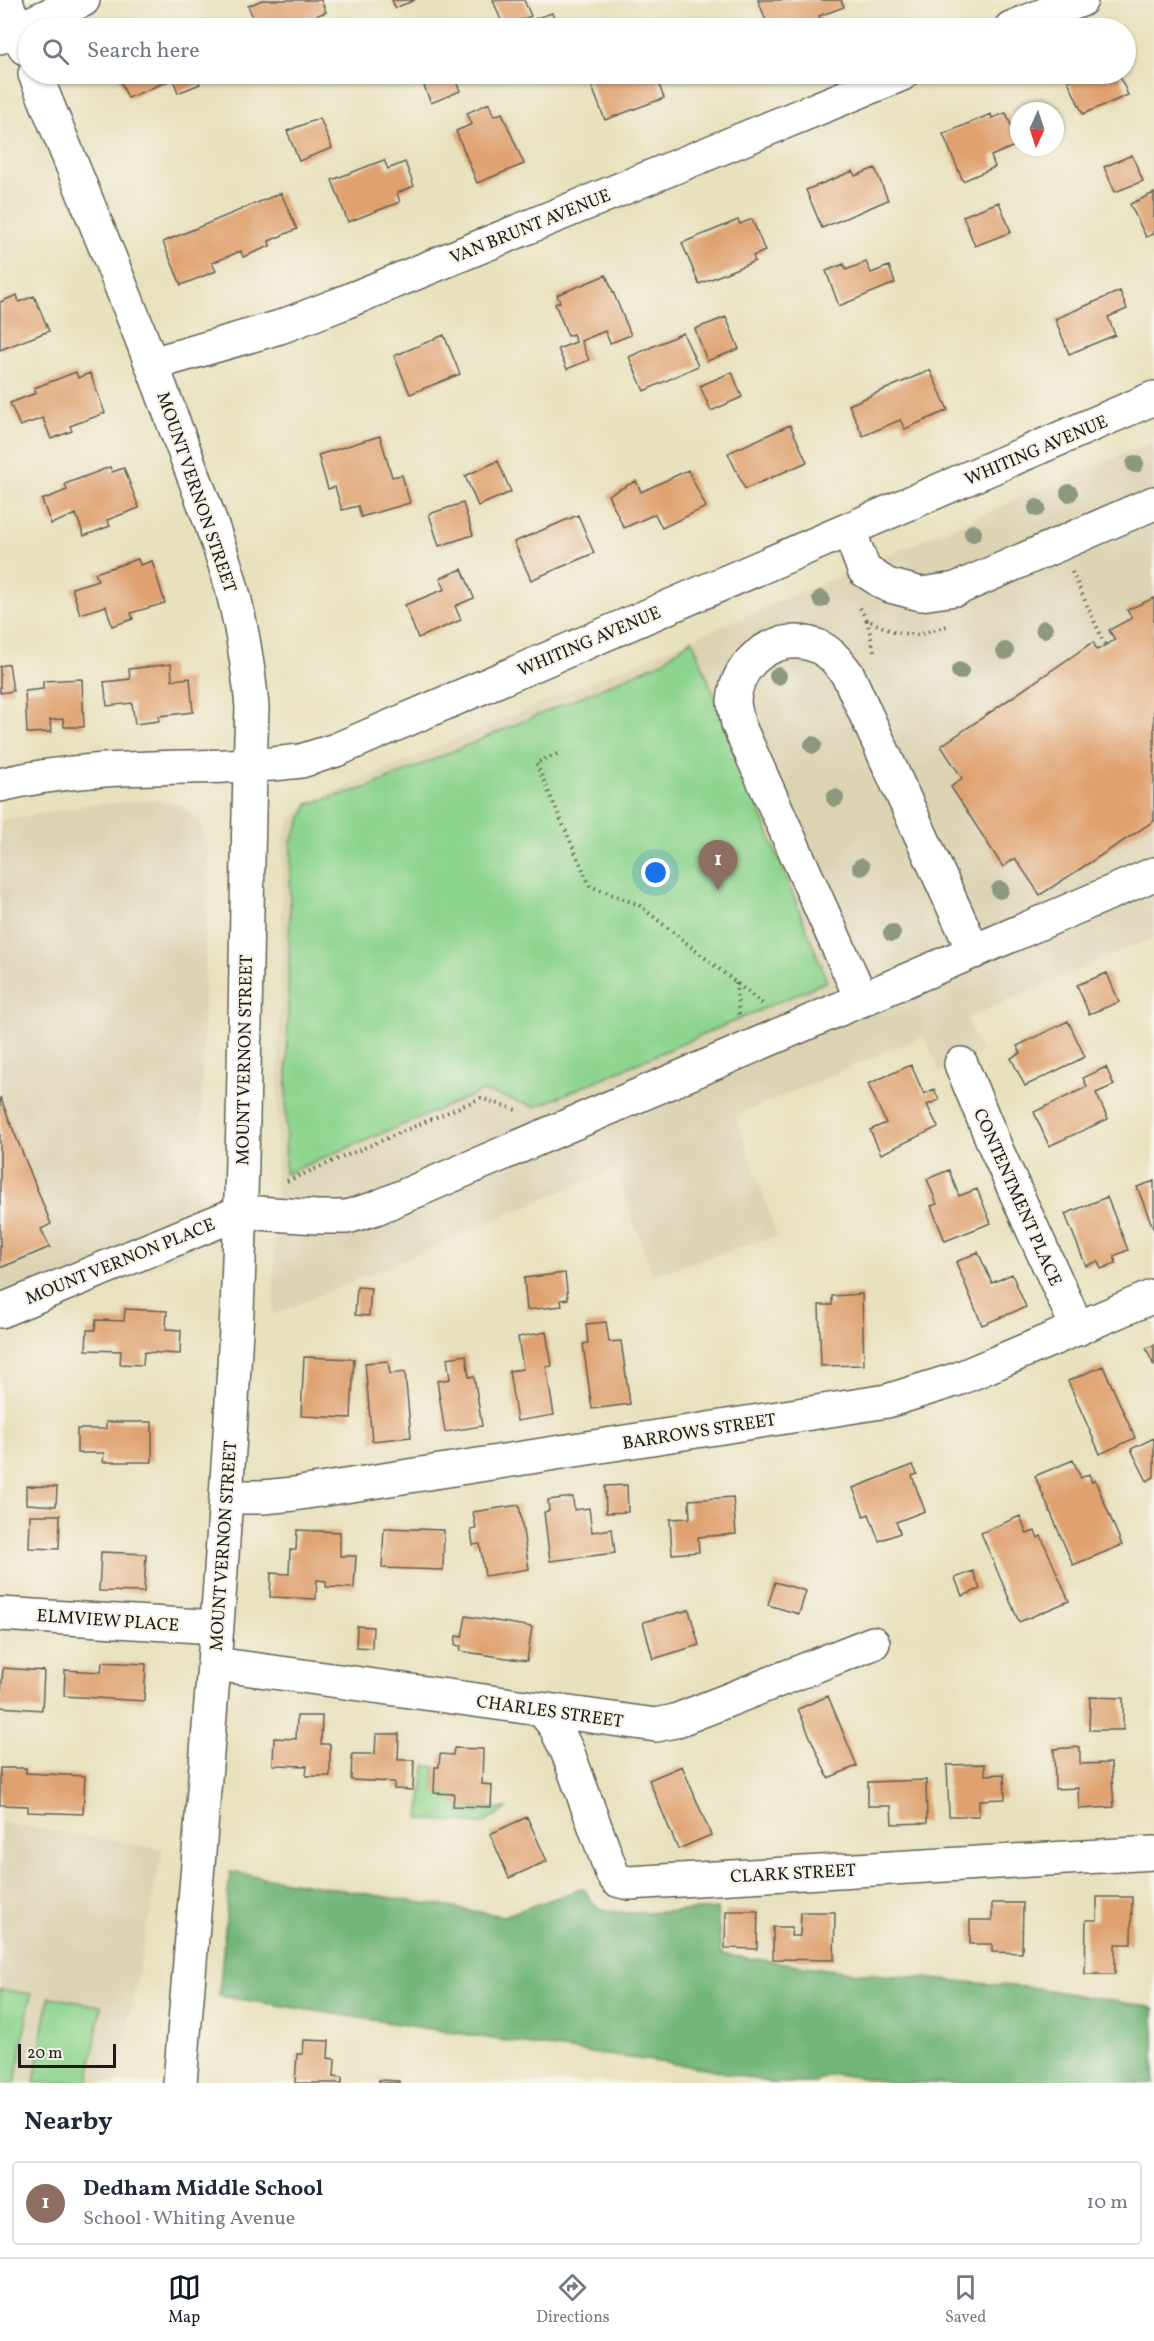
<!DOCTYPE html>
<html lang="en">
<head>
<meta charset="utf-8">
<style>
	:root { --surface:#fff; --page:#f6f6f7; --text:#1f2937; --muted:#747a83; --line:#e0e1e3; --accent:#111827 }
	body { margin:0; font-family:Vollkorn,serif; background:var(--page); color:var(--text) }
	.compass { position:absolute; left:1010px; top:102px; width:54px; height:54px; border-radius:50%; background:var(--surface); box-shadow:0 2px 4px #0004; rotate:183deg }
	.scale { position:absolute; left:18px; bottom:15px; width:98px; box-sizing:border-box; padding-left:6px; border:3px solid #1c1c1c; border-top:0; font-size:16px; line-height:21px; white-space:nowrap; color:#1c1c1c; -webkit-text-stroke:4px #f7f3e8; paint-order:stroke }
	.you { position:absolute; left:656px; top:873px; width:21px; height:21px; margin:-15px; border:4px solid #fff; border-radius:50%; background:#1a73e8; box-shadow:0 0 0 9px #1a73e833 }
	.badge { display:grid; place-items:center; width:39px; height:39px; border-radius:50%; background:var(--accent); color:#fff; font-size:20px; font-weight:700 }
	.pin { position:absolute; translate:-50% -50px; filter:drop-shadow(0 2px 3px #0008) }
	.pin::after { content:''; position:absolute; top:32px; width:21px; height:18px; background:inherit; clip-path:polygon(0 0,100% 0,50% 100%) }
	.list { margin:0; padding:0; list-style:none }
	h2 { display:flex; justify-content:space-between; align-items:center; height:78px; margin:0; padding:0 24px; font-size:26px }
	h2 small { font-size:20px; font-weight:400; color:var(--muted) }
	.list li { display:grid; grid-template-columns:39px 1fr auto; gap:18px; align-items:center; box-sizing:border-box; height:84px; margin:0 12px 12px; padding:0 12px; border:2px solid var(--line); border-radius:6px }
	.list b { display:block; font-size:22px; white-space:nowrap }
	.list p { margin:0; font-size:20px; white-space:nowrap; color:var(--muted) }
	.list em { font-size:20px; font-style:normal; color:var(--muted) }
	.icon { flex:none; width:33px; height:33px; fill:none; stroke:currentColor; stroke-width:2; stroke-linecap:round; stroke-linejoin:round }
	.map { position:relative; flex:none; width:1154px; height:2083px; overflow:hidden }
	.search { position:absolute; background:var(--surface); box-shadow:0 2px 4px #0004; left:18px; right:18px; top:18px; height:66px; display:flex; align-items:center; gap:15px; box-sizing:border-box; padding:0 21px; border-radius:33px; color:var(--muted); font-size:22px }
	.sheet { height:174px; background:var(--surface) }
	nav { display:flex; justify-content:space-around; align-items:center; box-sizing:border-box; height:84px; border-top:2px solid var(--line); background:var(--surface); font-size:16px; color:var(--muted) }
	nav a { display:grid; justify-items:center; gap:3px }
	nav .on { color:var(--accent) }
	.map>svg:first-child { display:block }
	.built { fill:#dcd3b4 }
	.green { fill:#8dd48e; stroke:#547855; stroke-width:1.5 }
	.forest { fill:#72b679; stroke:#47694a; stroke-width:1.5 }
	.building { fill:#dfa16f }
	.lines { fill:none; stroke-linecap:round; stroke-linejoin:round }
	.minor-casing { stroke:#636155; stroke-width:36 }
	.path { stroke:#636155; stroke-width:4; stroke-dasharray:1.5 4.5; stroke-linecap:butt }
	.minor { stroke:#fff; stroke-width:33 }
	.tree { fill:#8e987b }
	.labels { text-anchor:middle; stroke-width:4.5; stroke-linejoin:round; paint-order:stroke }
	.street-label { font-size:18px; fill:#1c1c1c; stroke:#f7f3e8 }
</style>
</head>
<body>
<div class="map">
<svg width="1154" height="2083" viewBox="0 0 1154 2083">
	<rect width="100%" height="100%" fill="#f7f3e8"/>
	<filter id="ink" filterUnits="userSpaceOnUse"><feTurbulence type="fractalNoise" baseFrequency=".0167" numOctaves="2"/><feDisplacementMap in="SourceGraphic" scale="12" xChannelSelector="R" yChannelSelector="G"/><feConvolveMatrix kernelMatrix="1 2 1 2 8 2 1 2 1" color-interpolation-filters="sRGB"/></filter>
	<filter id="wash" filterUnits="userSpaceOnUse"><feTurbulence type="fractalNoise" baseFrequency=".008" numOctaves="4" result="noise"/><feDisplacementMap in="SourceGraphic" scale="24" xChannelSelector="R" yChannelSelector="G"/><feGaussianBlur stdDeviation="1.35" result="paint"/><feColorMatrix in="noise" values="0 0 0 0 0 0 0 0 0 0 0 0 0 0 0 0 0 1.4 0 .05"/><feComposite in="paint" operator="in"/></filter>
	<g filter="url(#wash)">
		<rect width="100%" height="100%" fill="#e8e1be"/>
		<path class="built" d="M1154,441V937L967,1018L981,1053L939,1071L924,1036L736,1116L777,1236L652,1275L616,1168L273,1315L283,844L288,825L302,808L322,797Z
			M155,800L184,806L201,824L208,850L198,1247L0,1331V821L86,805Z
			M0,1822L163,1849L116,2083H0Z"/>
		<path class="green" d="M692,639L827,981L536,1107L483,1091L285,1174L291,842L308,804L369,787L662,662Z
			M425,1766L435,1767L434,1792L454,1794V1806L507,1809L482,1824L419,1819Z
			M0,1989L31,1994L15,2083H0Z
			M49,1997L101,2006L88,2083H34Z"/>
		<path class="forest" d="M230,1872L504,1916L584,1888C589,1898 592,1905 602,1909C620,1917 694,1910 717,1909L721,1954L841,1971L1036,1988L1154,2008V2083H896L835,2074L819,2078L815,2083H771L705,2068L539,2046L219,1996Z"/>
		<g id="blocks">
			<path class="building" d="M262,0H321L326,12L308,19L310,23L299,28H258L248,6Z
				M392,0H415L395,8Z
				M493,0H524L531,16L504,28Z
				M758,0H841L844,7L819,16L822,23L808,28H769Z
				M552,13L557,28H524L522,23Z
				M206,20L209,28H186Z
				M117,74H195L200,84L178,93L173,79L128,98Z
				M419,74H453L460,91L431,103Z
				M587,74H655L664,98L605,120Z
				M1085,74H1119L1128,95L1083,114L1068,81Z
				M489,103L494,116L502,113L524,164L477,183L456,131L472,124L467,113Z
				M1006,113L1019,144L991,156L995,167L963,181L943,134L991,114L992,118Z
				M320,118L332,148L299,161L287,131Z
				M1132,155L1143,181L1115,192L1104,167Z
				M384,160L388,169L405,162L414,186L397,193L400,202L348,222L332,180Z
				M875,168L888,200L822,228L806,190L853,171L855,176Z
				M281,193L297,229L269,241L270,246L243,257L241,251L212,263L216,271L181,285L163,242Z
				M1154,193V234L1146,237L1130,204Z
				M999,202L1011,232L975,246L963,216Z
				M752,219L765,251L753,256L755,261L699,284L682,243L738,220L740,224Z
				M866,262L871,273L889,266L895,283L839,306L826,271L844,264L846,270Z
				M606,275L631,335L610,343L605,331L581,341L589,360L567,369L558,349L576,342L573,334L568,336L555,304L560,302L557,295Z
				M1120,291L1127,309L1108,317L1115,335L1069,354L1055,319Z
				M17,295L19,302L34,296L49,331L0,350V302Z
				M726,317L739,349L707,361L695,329Z
				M683,333L698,366L644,391L629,357Z
				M444,335L460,374L410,394L394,356Z
				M930,370L948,410L905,429L900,420L863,436L849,405Z
				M76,372L78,378L90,373L105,413L70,426L72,431L51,439L43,418L20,426L10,403L36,393L34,388Z
				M732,372L742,397L711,411L700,386Z
				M790,425L807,462L745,489L728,453Z
				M380,436L392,477L402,475L410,503L361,517L358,506L342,510L335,487L328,489L318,455Z
				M498,461L511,492L478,506L465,476Z
				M110,467L112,472L124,468L139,508L107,520L110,526L84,536L76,514L51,524L42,500L67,490L65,484Z
				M688,470L706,507L662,528L655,514L624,528L608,495L636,481L641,492Z
				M463,503L473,535L439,546L429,514Z
				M578,515L594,553L531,580L514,542Z
				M138,559L140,565L152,561L165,603L131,613L133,619L112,626L106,606L80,614L72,588L98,580L95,573Z
				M462,569L474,598L455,606L461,620L418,638L405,605L445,589L440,578Z
				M1154,598V821L1040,895L1015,858L1003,867L951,787L962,778L941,746L1093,642L1097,650L1115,640L1109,630L1132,618L1127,610Z
				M9,664L13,691L0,693V666Z
				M171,664L172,680L190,678L193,712L159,716V721L135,724L132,703L107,706L104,682L130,679L129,669Z
				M82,679L84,727H64L63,719L50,720L51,732L27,733L25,691L43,689V681Z
				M1107,973L1119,1002L1089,1014L1077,985Z
				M1068,1021L1085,1057L1025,1086L1011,1058L1021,1053L1017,1046Z
				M911,1065L924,1094L934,1089L939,1100L927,1105L938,1127L881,1154L870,1130L886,1123L868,1084Z
				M1106,1067L1114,1085L1096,1093L1108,1119L1049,1146L1034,1112L1087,1087L1083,1078Z
				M0,1097L51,1224L41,1229L50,1247L0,1268Z
				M949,1170L959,1196L977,1189L991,1223L945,1241L931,1206L937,1204L927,1179Z
				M1154,1181V1230L1137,1187Z
				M1107,1197L1128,1250L1114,1256L1116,1263L1101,1269L1098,1261L1086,1266L1065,1214Z
				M978,1252L992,1283L1012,1274L1026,1307L982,1325L956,1262Z
				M565,1273L568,1299L561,1300L562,1306L527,1310L524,1278Z
				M357,1287L371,1288L369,1316L355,1315Z
				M862,1294L864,1365L821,1366L819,1305H832V1296Z
				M125,1309L167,1311L166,1329L181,1330L180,1354L144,1352L143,1365L120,1364L121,1351L86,1350L87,1330H95L96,1320L124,1321Z
				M606,1322L609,1342L621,1341L630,1404L592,1409L583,1344L588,1343L586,1324Z
				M546,1332L552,1366L546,1367L554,1415L517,1421L509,1371L523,1369L518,1337Z
				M1154,1345V1366L1146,1348Z
				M466,1355L469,1377L474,1376L482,1426L445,1432L437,1381L450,1379L447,1358Z
				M304,1357L354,1359L351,1418L301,1416Z
				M388,1361L390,1374L405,1372L411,1437L372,1441L365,1363Z
				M1103,1366L1135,1438L1100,1454L1068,1381Z
				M106,1422H152V1462H103L104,1453H77V1429H106Z
				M1154,1438V1477L1147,1481L1131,1449Z
				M1073,1460L1081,1478L1089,1474L1092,1482L1095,1480L1122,1545L1073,1565L1035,1476Z
				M913,1465L917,1474L912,1476L925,1511L896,1522L900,1533L879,1541L869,1514L864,1516L853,1488Z
				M627,1485L628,1512L606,1513L605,1486Z
				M26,1486L57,1487L56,1506L26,1504Z
				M573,1497L574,1510L589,1508L592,1532L612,1529L615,1553L550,1561L544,1512L549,1511L548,1500Z
				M733,1497L736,1534L698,1537L699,1552L672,1554L670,1519L690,1518L689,1500Z
				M519,1505L529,1569L485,1576L480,1544L473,1545L471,1530L476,1529L473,1512Z
				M30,1515H60L59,1549L29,1548Z
				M1020,1516L1027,1534L1035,1531L1038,1538L1041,1536L1069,1601L1019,1622L981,1533Z
				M384,1528L444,1530L443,1570L382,1568Z
				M297,1530L340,1532V1556H356L354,1588L326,1587V1581L317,1580L316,1599L270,1597L271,1573L289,1574L290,1550H296Z
				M101,1552L146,1554L144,1592L99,1591Z
				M973,1571L980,1589L962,1596L955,1578Z
				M775,1582L806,1591L799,1614L768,1605Z
				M689,1610L699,1645L653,1659L643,1622Z
				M466,1616L532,1627L527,1661L460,1651L461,1646L455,1645L456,1636L462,1637Z
				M357,1626L373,1627L372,1648L356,1647Z
				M102,1662L146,1664L144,1701L64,1696L65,1670L101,1672Z
				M3,1668L44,1671L42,1710L0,1707Z
				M828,1696L857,1766L828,1778L798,1709Z
				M1090,1697L1123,1698V1730H1089Z
				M297,1716H322L321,1744H330V1776H306L307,1766L273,1765L274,1738L296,1739Z
				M376,1734H399L398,1760H414L413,1790L394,1789V1782L351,1780L352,1754H375Z
				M1080,1747V1764L1111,1763L1114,1807L1079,1809L1078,1788L1055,1789L1054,1749Z
				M454,1748L483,1749L482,1784L492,1785L491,1807L453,1806L454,1794L434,1793L435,1767H439L440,1754L453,1755Z
				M985,1764V1775L1004,1774L1005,1799L979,1800V1816H949L947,1765Z
				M682,1766L711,1835L678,1849L649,1780Z
				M0,1768H26V1773L85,1776L83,1814L28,1812V1806L0,1805Z
				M926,1780L927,1823L892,1824L891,1806H868V1782Z
				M527,1817L547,1861L509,1878L490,1834Z
				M1097,1897H1132L1131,1944H1115V1974H1085L1086,1920H1097Z
				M992,1903H1023L1022,1953L992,1952V1944H970V1920H992Z
				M726,1911H758L757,1949L725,1948Z
				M801,1912H835L834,1960L773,1959V1927H792L791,1936H800Z
				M304,2040L329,2041L328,2058L335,2059L334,2076L342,2077V2083H295L297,2054H303Z
				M379,2080L399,2081V2083H379Z"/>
		</g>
	</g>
	<g filter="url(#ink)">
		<use href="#blocks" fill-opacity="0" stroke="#636155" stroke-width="1.5"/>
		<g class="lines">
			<g class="minor-casing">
				<path id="minor" d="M5,0L25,48
					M1011,28L1081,0
					M0,37L83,0
					M35,74C82,190 131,306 174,424C193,475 214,526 229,578C241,620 248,663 252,707C245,908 246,1109 237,1310C224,1568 201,1825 180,2083
					M152,364L280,327L340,304L902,74
					M849,530L864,570L887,585L921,594L956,589L1154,503
					M0,785C90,763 181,770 273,764L301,761L336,750L1154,398
					M862,1000L738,724C737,716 734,708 734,701C737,659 778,631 817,646C831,652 839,663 848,675L974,952
					M961,1064L997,1151L1078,1329
					M0,1311L241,1212L317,1217H347L376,1208L1154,874
					M227,1497H263L294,1494L887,1401L958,1379L1154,1296
					M0,1614L217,1627
					M215,1664L656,1725L675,1721L873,1643
					M543,1711L555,1726L568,1753L612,1873L617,1880L628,1883L1154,1853"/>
			</g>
			<path class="path" d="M1072,572L1105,645
				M860,608L867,620L894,632L918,635L947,626
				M867,620L875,655
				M557,754L536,763L590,886L639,905L764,1005
				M736,983L739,1017
				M287,1181L481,1098L519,1111"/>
			<use href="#minor" class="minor"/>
		</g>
		<g class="tree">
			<circle cx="1135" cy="464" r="9"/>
			<circle cx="1069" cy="493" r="9"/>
			<circle cx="1037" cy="508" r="9"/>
			<circle cx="973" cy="533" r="9"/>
			<circle cx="821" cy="599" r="9"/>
			<circle cx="1044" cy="629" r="9"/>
			<circle cx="1005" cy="651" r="9"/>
			<circle cx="960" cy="671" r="9"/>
			<circle cx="778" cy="676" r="9"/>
			<circle cx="813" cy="745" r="9"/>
			<circle cx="835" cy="798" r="9"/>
			<circle cx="861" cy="867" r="9"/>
			<circle cx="1000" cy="890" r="9"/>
			<circle cx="892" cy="933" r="9"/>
		</g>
	</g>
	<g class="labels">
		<g class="street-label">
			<text transform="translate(530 226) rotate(-22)" y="6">VAN BRUNT AVENUE</text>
			<text transform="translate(1036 450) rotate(-23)" y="6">WHITING AVENUE</text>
			<text transform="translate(197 492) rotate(71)" y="6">MOUNT VERNON STREET</text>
			<text transform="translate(589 641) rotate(-23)" y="6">WHITING AVENUE</text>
			<text transform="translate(244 1060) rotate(-89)" y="6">MOUNT VERNON STREET</text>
			<text transform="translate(1018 1197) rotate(66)" y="6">CONTENTMENT PLACE</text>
			<text transform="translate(120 1261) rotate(-22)" y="6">MOUNT VERNON PLACE</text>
			<text transform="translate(699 1431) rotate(-9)" y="6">BARROWS STREET</text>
			<text transform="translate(223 1546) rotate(-86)" y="6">MOUNT VERNON STREET</text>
			<text transform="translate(108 1620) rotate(4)" y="6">ELMVIEW PLACE</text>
			<text transform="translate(550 1711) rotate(8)" y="6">CHARLES STREET</text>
			<text transform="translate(793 1873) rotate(-3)" y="6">CLARK STREET</text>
		</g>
	</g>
</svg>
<svg class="compass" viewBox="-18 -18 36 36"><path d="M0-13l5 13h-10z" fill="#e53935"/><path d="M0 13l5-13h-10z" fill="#747a83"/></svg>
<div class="scale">20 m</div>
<div class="you"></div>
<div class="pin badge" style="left:718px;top:890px;background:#8d6e63">1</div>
<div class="search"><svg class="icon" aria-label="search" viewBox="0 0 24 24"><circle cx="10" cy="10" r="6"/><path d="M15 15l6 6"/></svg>Search here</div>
</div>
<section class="sheet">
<h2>Nearby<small></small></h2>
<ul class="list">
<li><span class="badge" style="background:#8d6e63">1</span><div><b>Dedham Middle School</b><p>School · Whiting Avenue</p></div><em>10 m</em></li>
</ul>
</section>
<nav>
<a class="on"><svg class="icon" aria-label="map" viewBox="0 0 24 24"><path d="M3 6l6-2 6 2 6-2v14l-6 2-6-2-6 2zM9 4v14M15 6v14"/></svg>Map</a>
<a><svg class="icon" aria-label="directions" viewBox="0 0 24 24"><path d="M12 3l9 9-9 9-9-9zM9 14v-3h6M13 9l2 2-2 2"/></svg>Directions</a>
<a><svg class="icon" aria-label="saved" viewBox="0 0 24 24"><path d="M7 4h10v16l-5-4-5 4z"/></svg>Saved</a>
</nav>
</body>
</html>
